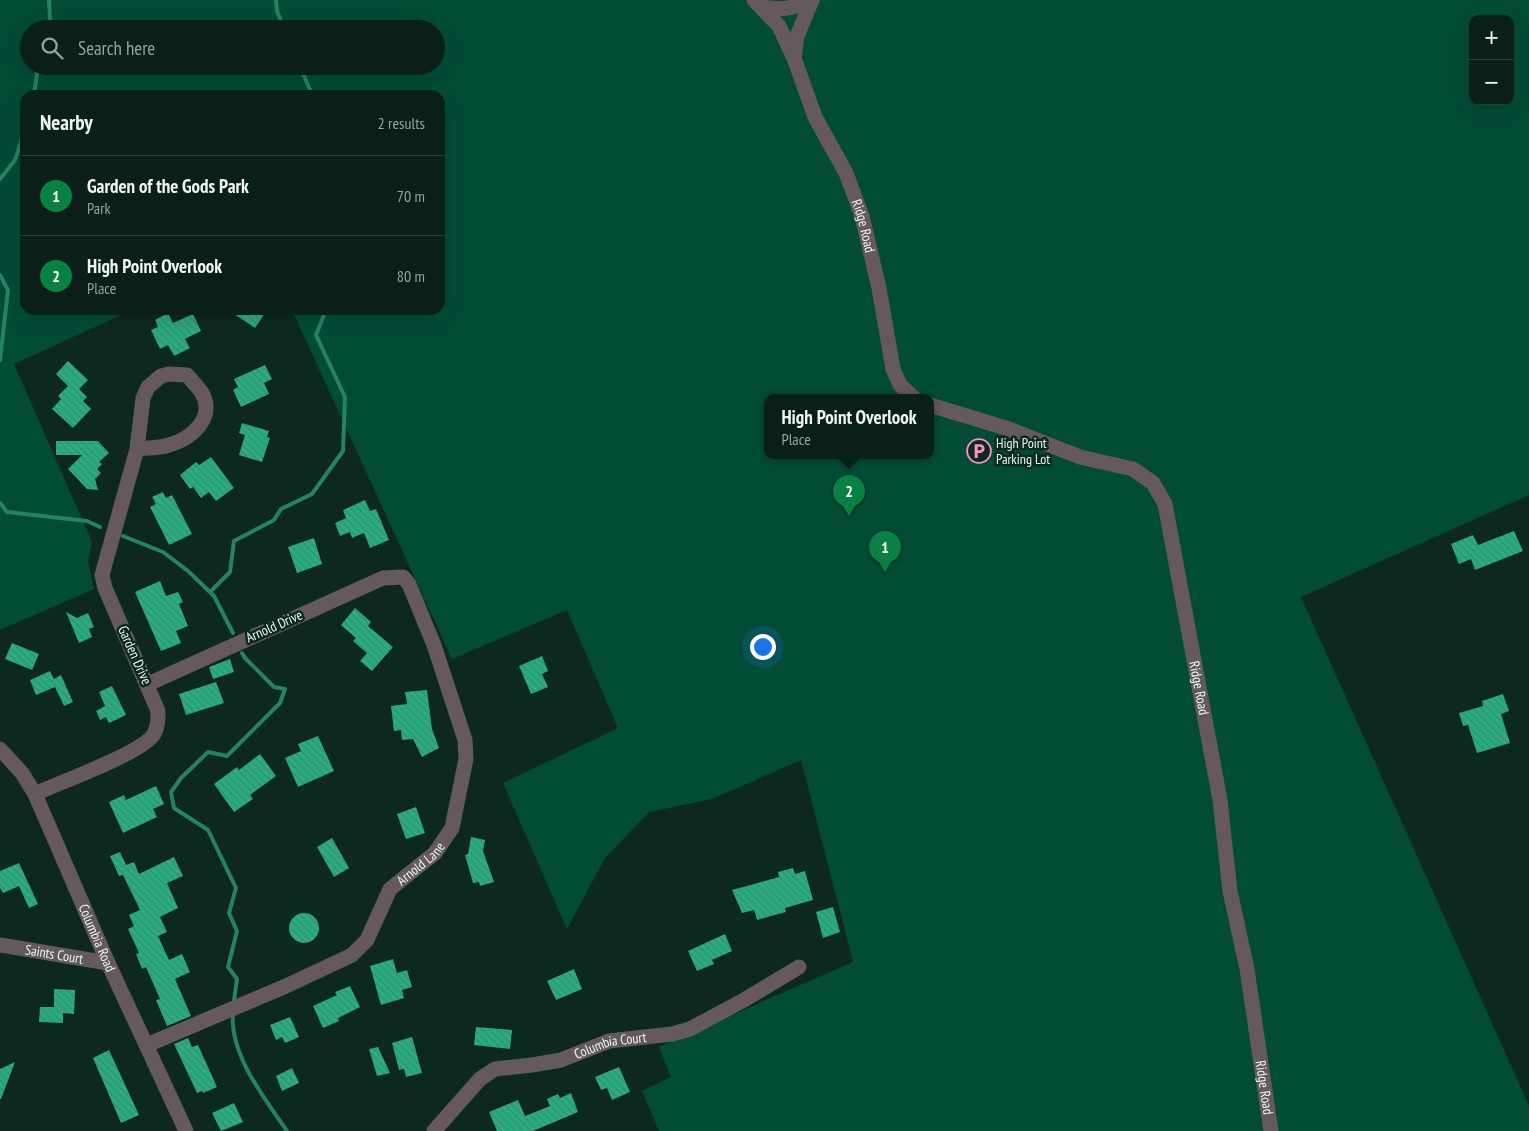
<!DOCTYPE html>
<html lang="en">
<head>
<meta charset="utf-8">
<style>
	:root { --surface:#0a1f16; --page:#182c23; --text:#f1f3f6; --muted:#99a2a1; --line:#2a3d35; --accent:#0b8043 }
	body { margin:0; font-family:"PT Sans Narrow",sans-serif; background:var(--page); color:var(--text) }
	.controls { position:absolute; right:15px; top:15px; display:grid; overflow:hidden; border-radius:10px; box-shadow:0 5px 20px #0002 }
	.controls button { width:45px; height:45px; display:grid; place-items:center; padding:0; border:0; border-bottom:1px solid var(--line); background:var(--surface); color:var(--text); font:25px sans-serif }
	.you { position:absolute; left:762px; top:646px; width:18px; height:18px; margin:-12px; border:4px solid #fff; border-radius:50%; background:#1a73e8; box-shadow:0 0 0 8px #1a73e833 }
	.badge { display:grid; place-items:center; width:32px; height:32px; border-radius:50%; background:var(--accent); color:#fff; font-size:16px; font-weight:700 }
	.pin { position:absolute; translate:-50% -41px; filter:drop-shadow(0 1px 2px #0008) }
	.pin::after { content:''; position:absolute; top:26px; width:18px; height:15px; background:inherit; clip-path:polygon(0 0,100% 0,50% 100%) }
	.popup { position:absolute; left:764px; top:394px; width:170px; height:65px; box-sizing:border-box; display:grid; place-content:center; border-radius:10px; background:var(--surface); filter:drop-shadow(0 1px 4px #0005); font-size:16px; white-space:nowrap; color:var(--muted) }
	.popup b { font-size:19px; color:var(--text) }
	.popup::after { content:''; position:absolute; left:50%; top:100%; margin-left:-10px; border:10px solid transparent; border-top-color:var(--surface) }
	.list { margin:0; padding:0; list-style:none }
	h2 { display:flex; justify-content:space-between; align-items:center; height:65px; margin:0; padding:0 20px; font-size:21px }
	h2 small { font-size:16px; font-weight:400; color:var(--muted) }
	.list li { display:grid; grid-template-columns:32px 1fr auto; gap:15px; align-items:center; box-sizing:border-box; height:80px; padding:0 20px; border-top:1px solid var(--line) }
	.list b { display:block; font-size:19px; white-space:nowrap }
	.list p { margin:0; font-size:16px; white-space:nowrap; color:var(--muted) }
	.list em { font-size:16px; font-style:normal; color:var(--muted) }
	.icon { flex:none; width:28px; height:28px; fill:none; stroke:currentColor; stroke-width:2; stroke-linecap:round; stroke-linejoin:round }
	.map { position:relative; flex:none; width:1529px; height:1131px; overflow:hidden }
	.search { position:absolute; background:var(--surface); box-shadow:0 5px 20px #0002; left:20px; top:20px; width:425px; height:55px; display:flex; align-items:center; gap:12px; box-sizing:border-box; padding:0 18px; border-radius:28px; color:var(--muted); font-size:19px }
	.panel { position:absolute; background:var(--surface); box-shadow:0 5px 20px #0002; left:20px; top:90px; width:425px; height:225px; border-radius:15px }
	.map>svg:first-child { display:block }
	.green { fill:#024c36; fill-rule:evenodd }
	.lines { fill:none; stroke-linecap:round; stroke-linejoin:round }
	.stream { stroke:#258363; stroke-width:4 }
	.building { fill:url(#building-back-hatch) }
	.minor { stroke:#66595e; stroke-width:15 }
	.labels { text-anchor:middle; stroke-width:5; stroke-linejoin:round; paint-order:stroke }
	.street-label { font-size:14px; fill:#e7f8f0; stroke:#0d291e }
	.poi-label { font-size:14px; fill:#e7f8f0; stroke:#0d291e; text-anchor:start }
</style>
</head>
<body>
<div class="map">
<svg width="1529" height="1131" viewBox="0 0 1529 1131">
	<defs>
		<pattern id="building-back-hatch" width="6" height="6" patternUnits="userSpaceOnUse" patternTransform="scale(1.25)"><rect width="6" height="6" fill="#2bab81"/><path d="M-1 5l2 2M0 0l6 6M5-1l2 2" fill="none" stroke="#338e70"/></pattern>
	</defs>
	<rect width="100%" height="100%" fill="#0d291e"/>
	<path class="green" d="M0,0H1529V495L1301,597L1529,1106V1131H659L642,1091L671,1077L659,1047L853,962L801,760L712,799L649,812L605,858L567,929L503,783L618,728L567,610L452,659L292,310H440V95H25V310H132L14,364L92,542L88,561L94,589L0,630ZM1473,19H1510V101H1473ZM29,29H436V66H29ZM768,397H930V455H768Z"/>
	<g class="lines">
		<path class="stream" d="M276,0L277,11L284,29
			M45,29L50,20L49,0
			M300,66L312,95
			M34,95L38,66
			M0,179L15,160L25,130
			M0,275L8,290L0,360
			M0,503L7,512L87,521L100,527
			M123,536L163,552L188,571L214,596L233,633
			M210,592L230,572L234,541L274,520L281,509L312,494L343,451L345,397L316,335L326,310
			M234,1001L237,979L228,967L237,931L229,913L236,888L208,830L174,808L171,792L181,778L208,752L227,756L280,703L285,689L274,687L245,658L242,653
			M233,1013C229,1054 265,1099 287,1131"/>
	</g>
	<path class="building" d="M228,310H267L255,328Z
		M168,313L173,323L193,314L201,331L185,339L190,348L174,356L168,345L160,349L151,330L158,327L155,320Z
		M68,361L88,380L79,389L87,397L83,401L91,409L73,428L52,409L61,399L58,396L68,386L56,374Z
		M265,365L272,379L264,383L269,394L241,407L233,390L238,387L234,379Z
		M242,423L269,431L267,437L270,438L262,462L239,455L245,435L239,433Z
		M56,441H98L109,453L99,462L102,464L97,469L101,473L95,479L98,490L87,489L68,469L82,455H56Z
		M211,457L234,488L216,501L209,492L201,498L193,487L190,489L180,475L196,462L199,465Z
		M163,492L166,498L172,495L192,534L169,545L150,507L156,504L152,497Z
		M365,500L370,511L376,509L389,540L370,548L364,533L352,538L350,532L340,536L335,523L346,518L343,510Z
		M1514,531L1523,551L1475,570L1471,559L1459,564L1451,544L1473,535L1478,545Z
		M314,538L322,564L297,573L288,547Z
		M160,581L166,596L178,592L183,602L179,604L188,626L176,631L181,643L161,651L135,592Z
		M355,608L371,622L368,626L393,647L372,671L360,661L367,653L353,641L356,638L341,625Z
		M66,612L77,618L88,613L94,627L89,629L92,637L79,643Z
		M12,643L39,654L32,670L5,659Z
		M542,656L548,671L542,674L548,687L531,694L519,666Z
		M230,659L234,672L213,679L209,667Z
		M50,671L54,679L61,675L73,702L64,706L55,687L36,695L30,680Z
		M216,682L224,703L186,715L179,694Z
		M112,686L126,715L109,723L106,717L100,720L96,711L105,706L99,692Z
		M427,690L432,729L439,748L422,757L413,739L402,740L401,730L394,731L391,706L407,704L405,692Z
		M1503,694L1509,711L1501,714L1510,743L1477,753L1468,725L1463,726L1459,713L1483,706L1482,701Z
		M318,736L334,771L298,787L285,758L301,751L298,744Z
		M260,754L276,776L250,795L253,799L234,812L214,784L237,767L239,770Z
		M156,786L164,804L153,809L157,817L123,833L109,802L124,795L126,800Z
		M416,807L425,833L406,839L397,814Z
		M471,837L485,840L483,851L494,882L480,886L479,882L473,883L465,855L468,854Z
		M332,838L349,868L334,877L317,847Z
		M120,852L126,865L134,862L139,874L174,857L183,876L167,883L178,908L160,917L167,932L158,936L169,960L182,954L190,972L175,979L191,1016L167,1026L156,1000L160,999L146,967L142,969L136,954L139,953L128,929L134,926L129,915L140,910L123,875L119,876L110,856Z
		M19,863L38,904L29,908L19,886L3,893L0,888V871Z
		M793,868L795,874L805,871L813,900L785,908L786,912L757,920L754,910L742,913L732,890L779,877L778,872Z
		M833,907L840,932L823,938L816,912Z
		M289 928a15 15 0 1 1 30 0a15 15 0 1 1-30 0Z
		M725,934L732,951L712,960L714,964L697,971L688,951Z
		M393,959L397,973L407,970L412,987L402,990L404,998L381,1005L370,966Z
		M574,969L582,989L556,1000L547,981Z
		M350,986L360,1007L338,1018L339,1021L323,1028L313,1006L337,995L335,992Z
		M54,989L75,990L74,1014L63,1013V1023L39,1022L40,1007H54Z
		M290,1017L299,1037L285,1043L282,1037L276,1040L270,1025Z
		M476,1027L512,1030L510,1049L474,1045Z
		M412,1037L422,1073L406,1077L404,1069L399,1070L392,1043Z
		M188,1038L192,1047L198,1045L217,1087L203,1093L202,1091L197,1093L174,1044Z
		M378,1047L390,1073L377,1076L369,1049Z
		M109,1050L139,1115L121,1123L93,1058Z
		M15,1062L1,1099H0V1069Z
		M619,1067L630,1092L612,1100L607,1088L601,1090L595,1077Z
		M292,1068L299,1083L282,1091L276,1076Z
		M571,1093L578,1112L533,1131H497L489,1112L518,1100L525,1116L550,1106L547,1099L558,1094L560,1098Z
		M234,1103L243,1122L221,1131L212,1113Z"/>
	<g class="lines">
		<g class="minor">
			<path id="s1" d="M754,0L779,26L794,58L815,117L846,173L862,216L879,288L893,369L900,385L913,397"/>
			<path d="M760,6C780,11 793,9 812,0"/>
			<path d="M794,58L797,36L812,0"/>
			<path id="s2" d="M930,405L1009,429L1080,457L1133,469L1153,483L1165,504L1220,800L1230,891L1247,969L1271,1131"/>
			<path id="s3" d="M0,749L22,773L35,794L108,963L186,1131"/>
			<path d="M35,794C60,782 141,754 154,734C158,726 158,720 158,711L105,588L102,575L137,449L143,398L148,387L161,376L169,374L187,375C192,381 198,387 202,393C216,418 191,439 169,445C159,448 147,448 137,449"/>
			<path id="s4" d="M0,945L108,963"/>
			<path id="s5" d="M147,1045L286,986L352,955L367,940L390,889L435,853L452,828L466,759L465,740L434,645L409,584L403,577L383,578L148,684"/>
			<path id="s6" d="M434,1131L480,1079L495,1069L532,1065L561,1060L609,1041L672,1034L690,1029L744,1000L799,967"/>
		</g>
	</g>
	<defs>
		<g id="parking-ring" transform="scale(1.25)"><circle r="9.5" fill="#0d291e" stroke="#fd8ebe" stroke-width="1.5"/><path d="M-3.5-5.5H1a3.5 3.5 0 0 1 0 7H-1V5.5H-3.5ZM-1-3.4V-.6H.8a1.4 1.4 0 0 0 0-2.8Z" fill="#fd8ebe"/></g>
	</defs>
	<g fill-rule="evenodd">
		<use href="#parking-ring" x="979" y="451"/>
	</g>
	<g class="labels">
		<g class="street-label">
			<text dy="5" stroke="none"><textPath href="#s1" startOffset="254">Ridge Road</textPath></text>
			<text transform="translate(274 626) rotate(-24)" y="5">Arnold Drive</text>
			<text transform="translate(135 655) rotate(66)" y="5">Garden Drive</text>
			<text dy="5" stroke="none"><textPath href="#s2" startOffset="449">Ridge Road</textPath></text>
			<text dy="5" stroke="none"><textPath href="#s5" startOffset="341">Arnold Lane</textPath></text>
			<text dy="5" stroke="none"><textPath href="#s3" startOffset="214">Columbia Road</textPath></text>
			<text dy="5" stroke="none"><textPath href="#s4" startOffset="55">Saints Court</textPath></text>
			<text dy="5" stroke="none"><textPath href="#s6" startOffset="206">Columbia Court</textPath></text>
			<text dy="5" stroke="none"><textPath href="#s2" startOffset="854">Ridge Road</textPath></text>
		</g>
		<g class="poi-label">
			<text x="996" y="448">High Point<tspan x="996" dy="16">Parking Lot</tspan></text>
		</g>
	</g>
</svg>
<div class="controls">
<button>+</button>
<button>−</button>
</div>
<div class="you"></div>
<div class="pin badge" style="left:885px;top:572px">1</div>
<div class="pin badge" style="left:849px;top:516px">2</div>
<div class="popup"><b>High Point Overlook</b>Place</div>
<div class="search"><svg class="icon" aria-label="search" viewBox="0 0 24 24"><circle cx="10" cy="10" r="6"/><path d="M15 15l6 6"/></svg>Search here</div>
<section class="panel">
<h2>Nearby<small>2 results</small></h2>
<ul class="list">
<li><span class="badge">1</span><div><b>Garden of the Gods Park</b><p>Park</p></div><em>70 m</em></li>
<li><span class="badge">2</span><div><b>High Point Overlook</b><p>Place</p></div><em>80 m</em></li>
</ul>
</section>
</div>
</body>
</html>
